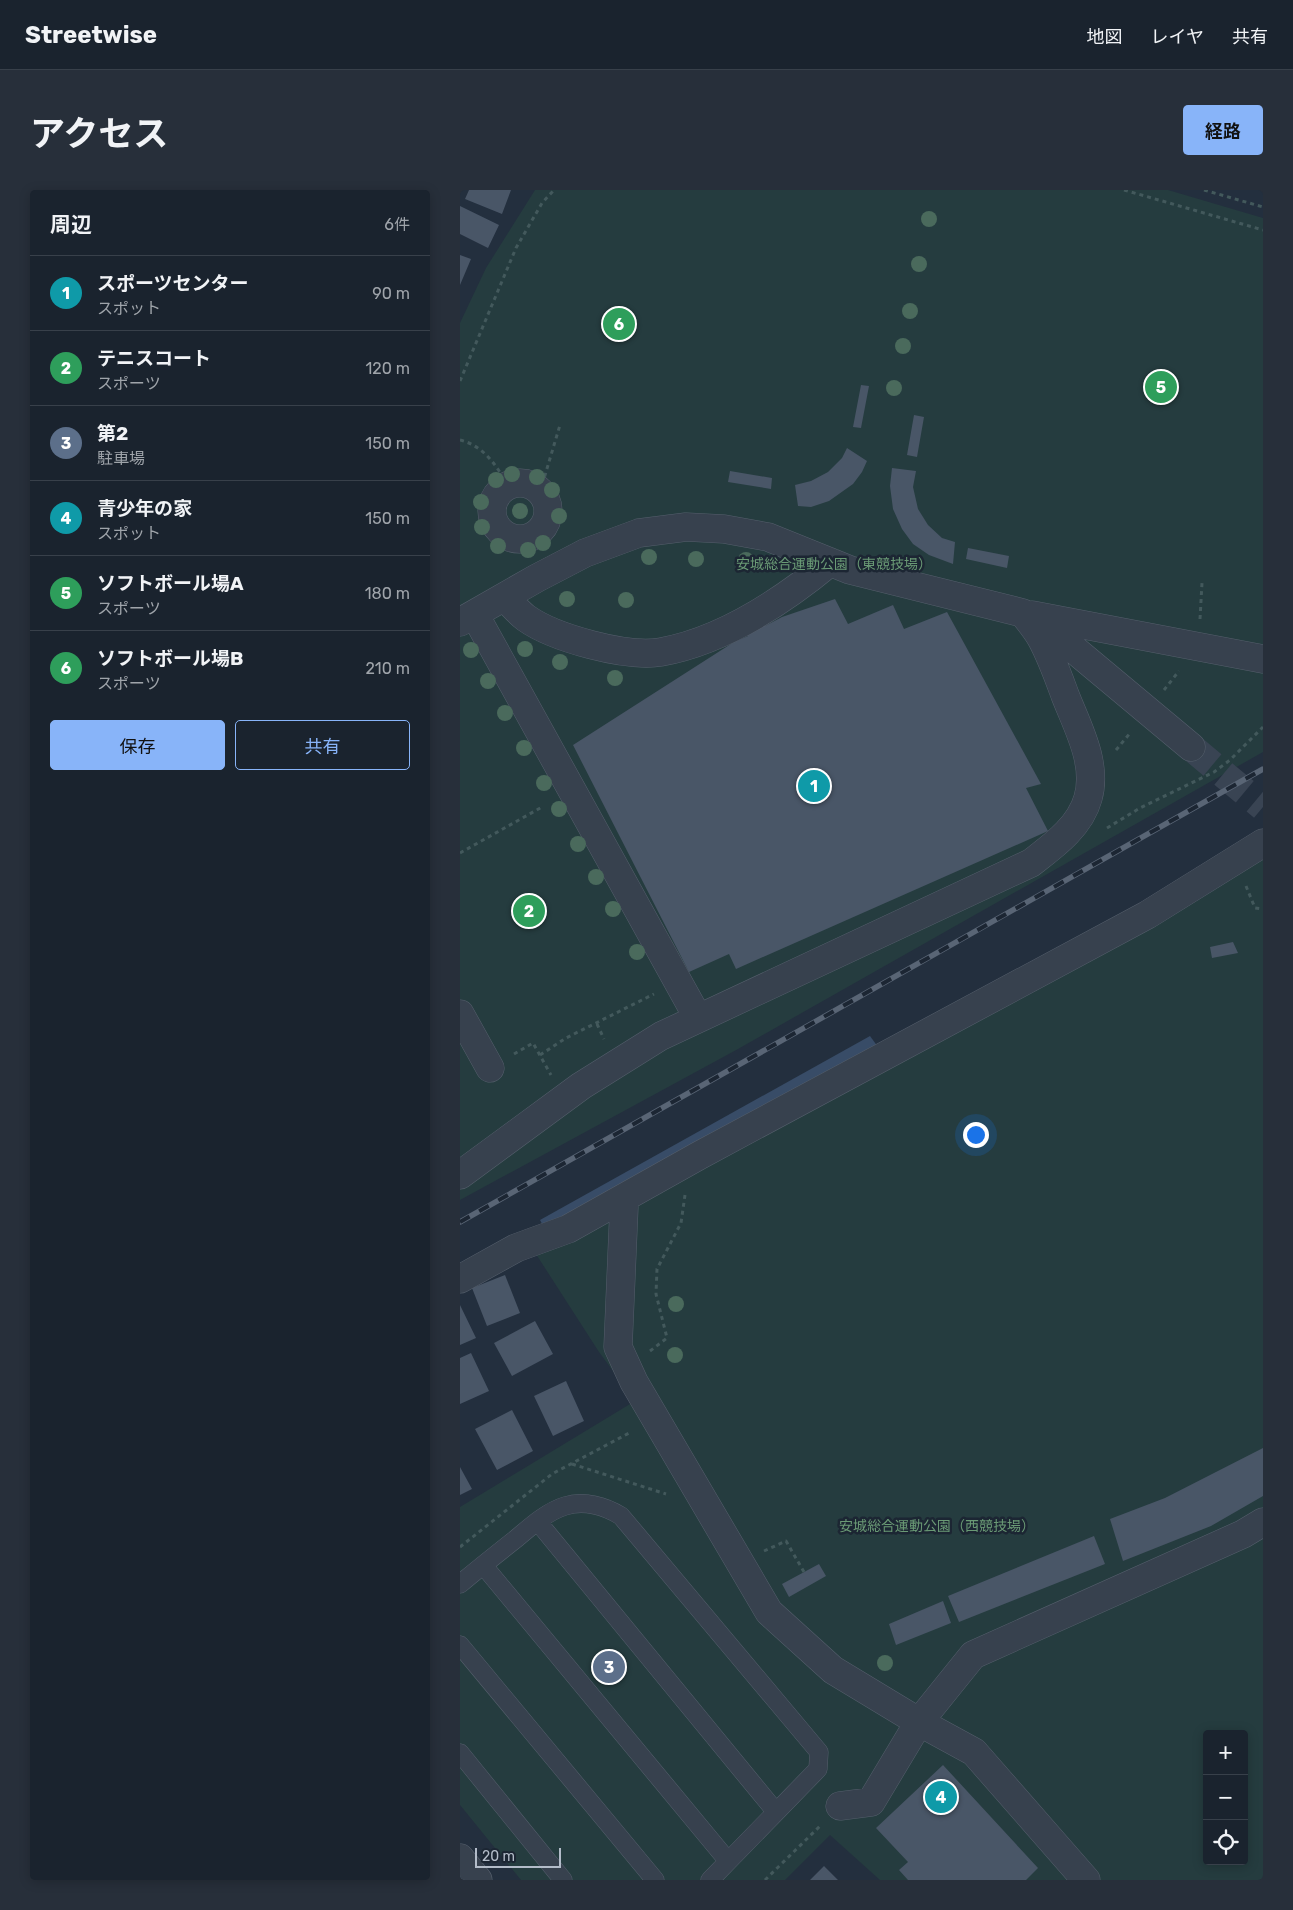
<!DOCTYPE html>
<html lang="ja">
<head>
<meta charset="utf-8">
<style>
	:root { --surface:#1a232e; --page:#272f3a; --text:#f1f3f6; --muted:#9fa4aa; --line:#38404a; --accent:#88b4f9 }
	body { margin:0; font-family:Rubik,"Noto Sans JP",sans-serif; background:var(--page); color:var(--text) }
	.controls { position:absolute; right:15px; bottom:15px; display:grid; overflow:hidden; border-radius:5px; box-shadow:0 2px 12px #0003 }
	.controls button { width:45px; height:45px; display:grid; place-items:center; padding:0; border:0; border-bottom:1px solid var(--line); background:var(--surface); color:var(--text); font:25px sans-serif }
	.scale { position:absolute; left:15px; bottom:12px; width:86px; box-sizing:border-box; padding-left:5px; border:2px solid #b3bcc9; border-top:0; font-size:14px; line-height:18px; white-space:nowrap; color:#b3bcc9; -webkit-text-stroke:4px #1c2633; paint-order:stroke }
	.you { position:absolute; left:515px; top:944px; width:18px; height:18px; margin:-12px; border:4px solid #fff; border-radius:50%; background:#1a73e8; box-shadow:0 0 0 8px #1a73e833 }
	.badge { display:grid; place-items:center; width:32px; height:32px; border-radius:50%; background:var(--accent); color:#fff; font-size:16px; font-weight:700 }
	.pin { position:absolute; translate:-50% -50%; border:2px solid #fff; box-shadow:0 1px 5px #0006 }
	.list { margin:0; padding:0; list-style:none }
	h2 { display:flex; justify-content:space-between; align-items:center; height:65px; margin:0; padding:0 20px; font-size:21px }
	h2 small { font-size:16px; font-weight:400; color:var(--muted) }
	.list li { display:grid; grid-template-columns:32px 1fr auto; gap:15px; align-items:center; box-sizing:border-box; height:75px; padding:0 20px; border-top:1px solid var(--line) }
	.list b { display:block; font-size:19px; white-space:nowrap }
	.list p { margin:0; font-size:16px; white-space:nowrap; color:var(--muted) }
	.list em { font-size:16px; font-style:normal; color:var(--muted) }
	.actions { display:flex; gap:10px; padding:15px 20px }
	.actions a { flex:1; padding:11px 0; border:1px solid var(--accent); border-radius:5px; text-align:center; font-size:18px; color:var(--accent) }
	.actions .main { background:var(--accent); color:#111 }
	.icon { flex:none; width:28px; height:28px; fill:none; stroke:currentColor; stroke-width:2; stroke-linecap:round; stroke-linejoin:round }
	.map { position:relative; flex:none; width:803px; height:1690px; overflow:hidden; border-radius:5px }
	header { display:flex; align-items:center; gap:30px; box-sizing:border-box; height:70px; padding:0 25px; background:var(--surface); border-bottom:1px solid var(--line) }
	header strong { font-size:24px }
	nav { display:flex; gap:28px; margin-inline-start:auto; font-size:18px }
	.intro { display:flex; align-items:center; justify-content:space-between; box-sizing:border-box; height:120px; padding:0 30px }
	h1 { margin:0; font-size:35px }
	.button { padding:12px 22px; border-radius:5px; background:var(--accent); color:#111; font-size:18px; font-weight:700 }
	main { display:flex; gap:30px; padding:0 30px }
	aside { flex:1; background:var(--surface); border-radius:5px; box-shadow:0 2px 12px #0003 }
	.map>svg:first-child { display:block }
	.green { fill:#253c3f; fill-rule:evenodd }
	.water { fill:#384c67 }
	.building { fill:#495667 }
	.lines { fill:none; stroke-linecap:round; stroke-linejoin:round }
	.street-tunnel { stroke:#394453; stroke-width:28; stroke-dasharray:28 14; stroke-linecap:butt }
	.lane-casing { stroke:#555f6c; stroke-width:19 }
	.street-casing { stroke:#555f6c; stroke-width:29 }
	.path { stroke:#43595c; stroke-width:3; stroke-dasharray:4 4; stroke-linecap:butt }
	.lane { stroke:#37414e; stroke-width:18 }
	.street { stroke:#37414e; stroke-width:28 }
	.rail-casing { stroke:#596575; stroke-width:5.5 }
	.rail { stroke:#1c2633; stroke-width:4; stroke-dasharray:11; stroke-linecap:butt }
	.tree { fill:#4a6a5c }
	.labels { text-anchor:middle; stroke-width:5; stroke-linejoin:round; paint-order:stroke }
	.park-label { font-size:14px; fill:#6a9a75; stroke:#1c2633 }
</style>
</head>
<body>
<header>
<strong>Streetwise</strong>
<nav><a>地図</a><a>レイヤ</a><a>共有</a></nav>
</header>
<div class="intro"><h1>アクセス</h1><a class="button">経路</a></div>
<main>
<aside>
<h2>周辺<small>6件</small></h2>
<ul class="list">
<li><span class="badge" style="background:#0f9aa8">1</span><div><b>スポーツセンター</b><p>スポット</p></div><em>90 m</em></li>
<li><span class="badge" style="background:#2e9e5b">2</span><div><b>テニスコート</b><p>スポーツ</p></div><em>120 m</em></li>
<li><span class="badge" style="background:#5c6f8a">3</span><div><b>第2</b><p>駐車場</p></div><em>150 m</em></li>
<li><span class="badge" style="background:#0f9aa8">4</span><div><b>青少年の家</b><p>スポット</p></div><em>150 m</em></li>
<li><span class="badge" style="background:#2e9e5b">5</span><div><b>ソフトボール場A</b><p>スポーツ</p></div><em>180 m</em></li>
<li><span class="badge" style="background:#2e9e5b">6</span><div><b>ソフトボール場B</b><p>スポーツ</p></div><em>210 m</em></li>
</ul>
<div class="actions"><a class="main">保存</a><a>共有</a></div>
</aside>
<div class="map">
<svg width="803" height="1690" viewBox="0 0 803 1690">
	<rect width="100%" height="100%" fill="#232f3e"/>
	<path class="green" d="M75,0H708L803,28V562L278,859L0,1010V133L26,78Z
		M803,665V1690H420L370,1645L325,1690H61L0,1615V1317L175,1211L139,1162L74,1061ZM747,1544H784V1671H747Z"/>
	<path class="water" d="M410,846L418,857L86,1041L80,1030Z"/>
	<path class="building" d="M9,0H51L42,24L5,9Z
		M0,16L39,35L28,58L0,44Z
		M0,65L11,69L0,95Z
		M401,195L409,196L401,238L393,237Z
		M454,225L464,227L457,267L447,265Z
		M387,258L407,271L402,282L393,294L369,311L351,317L338,316L335,295L351,291L368,282L382,268Z
		M432,278L456,281L453,297L458,319L468,335L482,348L495,352L493,374L469,365L453,354L442,339L433,319L430,296Z
		M270,281L312,288L311,299L268,292Z
		M508,358L549,366L547,378L506,369Z
		M375,409L388,434L433,415L444,439L487,422L581,594L566,598L588,641L276,779L269,764L229,782L113,555L274,452L288,446L285,441L304,431L305,436L322,427Z
		M739,547L750,557L735,577L723,566Z
		M773,752L778,763L752,768L750,757Z
		M45,1085L60,1123L27,1136L12,1098Z
		M0,1115L16,1148L0,1155Z
		M75,1131L93,1164L52,1186L34,1153Z
		M11,1163L29,1201L0,1214V1168Z
		M106,1191L124,1231L93,1246L74,1206Z
		M52,1220L73,1261L37,1280L15,1239Z
		M803,1258V1306L751,1336L663,1371L650,1329L705,1308Z
		M0,1277L12,1299L0,1305Z
		M634,1346L645,1374L499,1432L488,1406Z
		M359,1374L366,1386L329,1407L322,1394Z
		M483,1411L491,1433L436,1455L429,1434Z
		M483,1575L578,1678L566,1690H448L439,1680L448,1672L416,1638Z
		M364,1676L378,1690H350Z"/>
	<g class="lines">
		<path class="street-tunnel" d="M731,557L803,617"/>
		<g class="lane-casing">
			<path id="lane" d="M78,1332L316,1622
				M23,1375L268,1671
				M0,1394C19,1378 38,1363 57,1348C71,1336 88,1321 105,1316C124,1310 145,1316 161,1326L359,1562L358,1579L250,1690
				M0,1455L195,1690
				M0,1563L103,1690"/>
		</g>
		<g class="street-casing">
			<path id="street" d="M32 321a28 28 0 1 1 56 0a28 28 0 1 1-56 0Z
				M44,407C52,414 58,422 66,428C94,448 167,468 201,462C262,451 323,411 370,372
				M15,425L238,828
				M572,425L803,469
				M0,432L77,388L125,363L179,343L226,337L264,339L308,347L390,380L563,423L616,461L731,557
				M0,824L30,878
				M0,985L121,896L201,846L571,673C593,656 620,637 628,608C638,573 617,536 605,505C598,486 591,466 581,448C576,439 569,431 563,423
				M164,1017L158,1157L174,1192L309,1422L373,1480L459,1532L514,1562L626,1690
				M0,1089L56,1058L108,1039L240,965L687,725L803,653
				M380,1616L411,1612L459,1532L513,1465L783,1344L803,1332
				M0,1668L18,1690"/>
		</g>
		<path class="path" d="M664,0L803,40
			M744,0L803,17
			M0,191L56,58L82,13L94,0
			M0,250C24,256 37,276 48,296
			M80,302L100,235
			M70,347L77,357
			M740,429L742,393
			M704,500L719,481
			M656,560L671,542
			M647,638L680,618L754,582L770,570L803,537
			M0,663L82,617
			M786,696L795,718L803,719
			M137,834L144,849
			M54,864L73,853L91,885
			M80,865L106,848L194,804
			M190,1161L207,1148L196,1104L197,1079L221,1033L225,1005
			M112,1274L206,1304
			M0,1357L92,1284L171,1242
			M304,1361L326,1351L344,1382
			M305,1690L360,1636"/>
		<use href="#lane" class="lane"/>
		<use href="#street" class="street"/>
		<g class="rail-casing">
			<path id="rail" d="M0,1032L803,579"/>
		</g>
		<use href="#rail" class="rail"/>
	</g>
	<g class="tree">
		<circle cx="469" cy="29" r="8"/>
		<circle cx="459" cy="74" r="8"/>
		<circle cx="450" cy="121" r="8"/>
		<circle cx="443" cy="156" r="8"/>
		<circle cx="434" cy="198" r="8"/>
		<circle cx="52" cy="284" r="8"/>
		<circle cx="77" cy="287" r="8"/>
		<circle cx="36" cy="290" r="8"/>
		<circle cx="92" cy="300" r="8"/>
		<circle cx="21" cy="312" r="8"/>
		<circle cx="60" cy="321" r="8"/>
		<circle cx="99" cy="326" r="8"/>
		<circle cx="22" cy="337" r="8"/>
		<circle cx="83" cy="353" r="8"/>
		<circle cx="38" cy="356" r="8"/>
		<circle cx="68" cy="360" r="8"/>
		<circle cx="189" cy="367" r="8"/>
		<circle cx="236" cy="369" r="8"/>
		<circle cx="286" cy="370" r="8"/>
		<circle cx="107" cy="409" r="8"/>
		<circle cx="166" cy="410" r="8"/>
		<circle cx="65" cy="459" r="8"/>
		<circle cx="11" cy="460" r="8"/>
		<circle cx="100" cy="472" r="8"/>
		<circle cx="155" cy="488" r="8"/>
		<circle cx="28" cy="491" r="8"/>
		<circle cx="45" cy="523" r="8"/>
		<circle cx="64" cy="558" r="8"/>
		<circle cx="84" cy="593" r="8"/>
		<circle cx="99" cy="619" r="8"/>
		<circle cx="118" cy="654" r="8"/>
		<circle cx="136" cy="687" r="8"/>
		<circle cx="153" cy="719" r="8"/>
		<circle cx="177" cy="762" r="8"/>
		<circle cx="216" cy="1114" r="8"/>
		<circle cx="215" cy="1165" r="8"/>
		<circle cx="425" cy="1473" r="8"/>
	</g>
	<g class="labels">
		<g class="park-label">
			<text x="374" y="379">安城総合運動公園（東競技場）</text>
			<text x="477" y="1341">安城総合運動公園（西競技場）</text>
		</g>
	</g>
</svg>
<div class="controls">
<button>+</button>
<button>−</button>
<button><svg class="icon" aria-label="locate" viewBox="0 0 24 24"><circle cx="12" cy="12" r="6"/><path d="M12 2v4M12 18v4M2 12h4M18 12h4"/></svg></button>
</div>
<div class="scale">20 m</div>
<div class="you"></div>
<div class="pin badge" style="left:354px;top:596px;background:#0f9aa8">1</div>
<div class="pin badge" style="left:69px;top:721px;background:#2e9e5b">2</div>
<div class="pin badge" style="left:149px;top:1477px;background:#5c6f8a">3</div>
<div class="pin badge" style="left:481px;top:1607px;background:#0f9aa8">4</div>
<div class="pin badge" style="left:701px;top:197px;background:#2e9e5b">5</div>
<div class="pin badge" style="left:159px;top:134px;background:#2e9e5b">6</div>
</div>
</main>
</body>
</html>
